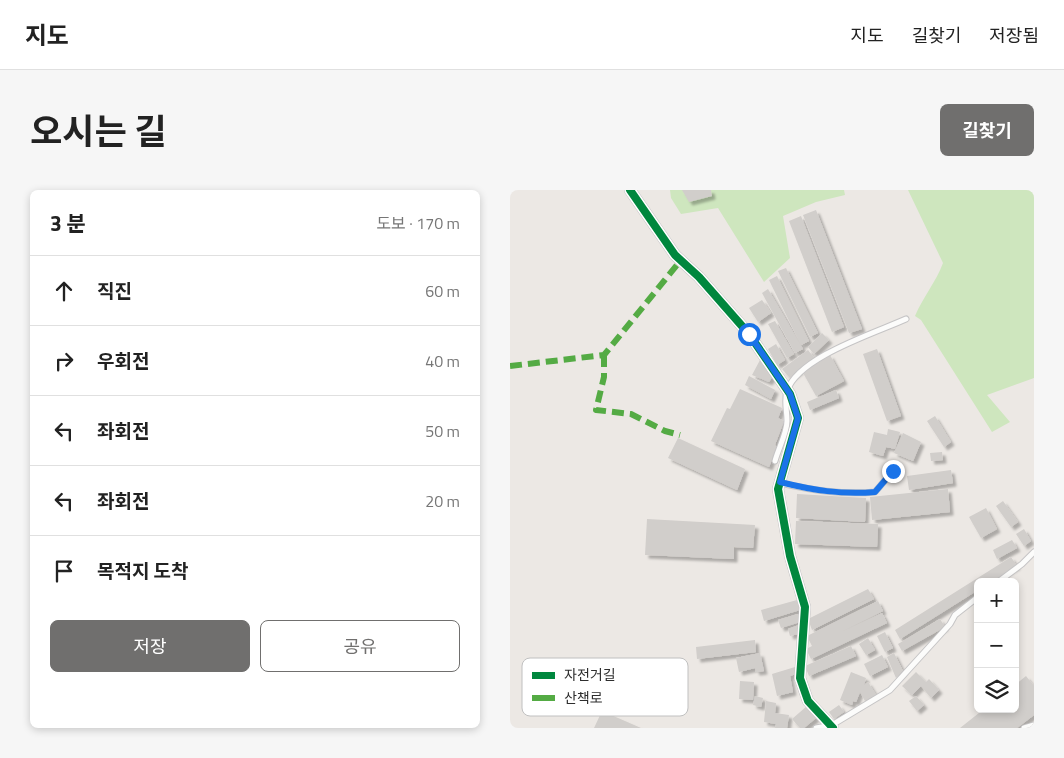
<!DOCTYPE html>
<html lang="ko">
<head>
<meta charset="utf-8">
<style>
	:root { --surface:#fff; --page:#f6f6f6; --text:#222; --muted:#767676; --line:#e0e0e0; --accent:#706f6e }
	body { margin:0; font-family:"Titillium Web","Noto Sans KR",sans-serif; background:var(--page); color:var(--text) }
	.controls { position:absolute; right:15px; bottom:15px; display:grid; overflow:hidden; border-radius:8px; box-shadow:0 2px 8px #0003 }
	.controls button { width:45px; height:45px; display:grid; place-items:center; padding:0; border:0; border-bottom:1px solid var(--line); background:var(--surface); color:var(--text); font:25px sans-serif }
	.stop { position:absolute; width:15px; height:15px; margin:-11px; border:4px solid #1a73e8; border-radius:50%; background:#fff }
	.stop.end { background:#1a73e8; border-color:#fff; box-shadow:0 1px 5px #0008 }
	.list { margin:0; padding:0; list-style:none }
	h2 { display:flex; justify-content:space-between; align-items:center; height:65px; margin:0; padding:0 20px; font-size:21px }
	h2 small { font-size:16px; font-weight:400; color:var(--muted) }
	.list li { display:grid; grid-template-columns:32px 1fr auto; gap:15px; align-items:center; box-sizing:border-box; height:70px; padding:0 20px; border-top:1px solid var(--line) }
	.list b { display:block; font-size:19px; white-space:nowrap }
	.list em { font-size:16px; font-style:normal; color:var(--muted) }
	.actions { display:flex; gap:10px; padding:15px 20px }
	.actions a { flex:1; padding:11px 0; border:1px solid var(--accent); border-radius:8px; text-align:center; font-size:18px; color:var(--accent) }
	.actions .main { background:var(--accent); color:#fff }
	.icon { flex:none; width:28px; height:28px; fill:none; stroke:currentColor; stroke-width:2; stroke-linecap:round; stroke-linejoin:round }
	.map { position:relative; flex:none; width:524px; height:538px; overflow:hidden; border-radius:8px }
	header { display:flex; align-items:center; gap:30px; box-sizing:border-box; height:70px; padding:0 25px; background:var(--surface); border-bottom:1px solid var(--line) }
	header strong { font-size:24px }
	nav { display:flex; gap:28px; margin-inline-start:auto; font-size:18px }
	.intro { display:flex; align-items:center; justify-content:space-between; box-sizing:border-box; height:120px; padding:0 30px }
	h1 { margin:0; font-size:35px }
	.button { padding:12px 22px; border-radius:8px; background:var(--accent); color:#fff; font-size:18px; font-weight:700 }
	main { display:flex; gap:30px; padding:0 30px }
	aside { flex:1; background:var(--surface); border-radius:8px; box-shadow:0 2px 8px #0003 }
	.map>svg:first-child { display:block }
	.green { fill:#cee6be }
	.building { fill:#d1cecb; filter:url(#shadow) }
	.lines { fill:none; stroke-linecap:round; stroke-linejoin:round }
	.service-casing { stroke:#c5c4c5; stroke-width:7 }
	.minor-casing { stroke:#c5c4c5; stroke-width:12 }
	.service { stroke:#fcfcfb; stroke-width:5 }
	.minor { stroke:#fcfcfb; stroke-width:10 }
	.quiet { stroke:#54ab44; stroke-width:6; stroke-dasharray:12 6; stroke-linecap:butt }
	.cycleway-casing { stroke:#fff; stroke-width:11 }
	.cycleway { stroke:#00873e; stroke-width:8 }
	.route { stroke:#1a73e8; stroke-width:6 }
	.key { fill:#fff; stroke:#c0c0c0; stroke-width:1 }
	.key-label { font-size:14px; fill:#2e2e2e }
</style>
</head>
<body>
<header>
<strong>지도</strong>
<nav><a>지도</a><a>길찾기</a><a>저장됨</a></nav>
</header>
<div class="intro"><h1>오시는 길</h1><a class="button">길찾기</a></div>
<main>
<aside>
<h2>3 분<small>도보 · 170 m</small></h2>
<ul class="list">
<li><svg class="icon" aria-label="ahead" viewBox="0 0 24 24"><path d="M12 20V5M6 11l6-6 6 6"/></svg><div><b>직진</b></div><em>60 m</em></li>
<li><svg class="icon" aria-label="right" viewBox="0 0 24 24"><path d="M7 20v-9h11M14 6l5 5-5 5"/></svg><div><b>우회전</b></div><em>40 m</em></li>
<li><svg class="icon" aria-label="left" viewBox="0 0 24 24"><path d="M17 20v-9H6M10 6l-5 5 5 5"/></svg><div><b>좌회전</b></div><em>50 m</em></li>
<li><svg class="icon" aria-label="left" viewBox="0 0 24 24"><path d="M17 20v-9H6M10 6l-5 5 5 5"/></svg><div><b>좌회전</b></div><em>20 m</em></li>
<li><svg class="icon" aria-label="arrive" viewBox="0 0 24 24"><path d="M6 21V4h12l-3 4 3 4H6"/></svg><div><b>목적지 도착</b></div></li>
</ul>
<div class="actions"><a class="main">저장</a><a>공유</a></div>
</aside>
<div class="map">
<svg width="524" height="538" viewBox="0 0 524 538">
	<defs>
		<filter id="shadow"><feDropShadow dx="3.5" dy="3.5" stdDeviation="1" flood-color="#0004"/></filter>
	</defs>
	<rect width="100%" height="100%" fill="#ece8e4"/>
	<path class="green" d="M160,0H334L335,5L306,12L273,26L280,68L254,92L208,18L171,24L161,8Z
		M398,0H524V188L477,205L500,232L482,242L411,130L405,126C413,107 426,92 433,73Z"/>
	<path class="building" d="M172,0H201L202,6L179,12Z
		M306,20L352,139L339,143L293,25Z
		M291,26L334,137L322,142L279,31Z
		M276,78L308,143L300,147L268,81Z
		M267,86L299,151L291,155L259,90Z
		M258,99L293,159L285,163L252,103Z
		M252,110L261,123L248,132L239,118Z
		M265,131L284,164L277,168L258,134Z
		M312,143L319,150L304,164L298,157Z
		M266,154L275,170L267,175L258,159Z
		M367,159L391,226L377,231L353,164Z
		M298,160L305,169L280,188L272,179Z
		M320,165L334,191L306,206L292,181Z
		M250,170L264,184L259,192L242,185Z
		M239,186L265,200L261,209L235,195Z
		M230,199L272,218L268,228L274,231L265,255L267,257L259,277L201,251L217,218L220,219Z
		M326,200L329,208L300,220L297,212Z
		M425,226L441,252L434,257L417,231Z
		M378,239L390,242L385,259L376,257L373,266L359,262L364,242L377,245Z
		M393,243L411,252L403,271L384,263Z
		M168,248L235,279L227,300L158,268Z
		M432,262L433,270L421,271L420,263Z
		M441,280L443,293L399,300L397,286Z
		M438,299L440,322L362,330L360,307Z
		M287,304L356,308L355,332L286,328Z
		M493,311L508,332L501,337L486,316Z
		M476,318L487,339L471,348L459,327Z
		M137,329L245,335L243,358L224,357V369L135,365Z
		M286,331L368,334L367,357L285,354Z
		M514,339L521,351L514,356L506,344Z
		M502,350L507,358L487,369L483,360Z
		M501,367L507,376L481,392H468V400L390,449L385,440Z
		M358,399L364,409L302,440L298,429Z
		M287,410L290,420L254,431L251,420Z
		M368,411L373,421L333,441L372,423L377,433L301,469L296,459L302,456L297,446Z
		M288,424L290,432L271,438L268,430Z
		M430,429L435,437L392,461L388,454Z
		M289,435L292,443L280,446L278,439Z
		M375,442L383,458L375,462L367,446Z
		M358,448L365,460L356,465L349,454Z
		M245,450L246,462L187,469L186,457Z
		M341,456L346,466L299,486L295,476Z
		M250,463L254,481L246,482L245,478L229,482L226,468Z
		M384,463L393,481L386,488L377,467Z
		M372,465L378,477L360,486L354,474Z
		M285,477L286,484L280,486L283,502L267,506L262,484Z
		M341,482L356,488L354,495L358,492L366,505L355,511L350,502L346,512L343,511L342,515L330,510Z
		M406,482L416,492L419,489L429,500L421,508L411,496L402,505L392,496Z
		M516,486L524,496V525L507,538H450L474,519H505V495Z
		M230,491L244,492L243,510L229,509Z
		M245,506L253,508L251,517L243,515Z
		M406,506L414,515L407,521L399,511Z
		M256,511L266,513L265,523L279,525L277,538H265L266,534L254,532Z
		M329,515L334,522L324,529L319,522Z
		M297,516L306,528L294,538H290L282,529Z
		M92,521L131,538H84Z"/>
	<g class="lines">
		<g class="service-casing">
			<path id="service" d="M265,271C268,259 277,243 277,231C277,220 274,211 277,201C288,167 365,143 396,129
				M270,293C302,300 332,305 365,302L383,281
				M488,392L512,374L524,362
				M306,538L322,535L380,500L440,434L445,425L468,407
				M514,538L524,535"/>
		</g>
		<g class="minor-casing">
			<path id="minor" d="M120,0L165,65L189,87L239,144L280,204L288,228L268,299L280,366L295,417L290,488L298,511L323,538"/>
		</g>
		<use href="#service" class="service"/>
		<use href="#minor" class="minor"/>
		<path class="quiet" d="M94,165V187L86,220L121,224L155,241L170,245
			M0,176L94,165L171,70"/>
		<g class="cycleway-casing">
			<path id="cycleway" d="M120,0L165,65L189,87L239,144L280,204L288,228L268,299L280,366L295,417L290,488L298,511L323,538"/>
		</g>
		<use href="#cycleway" class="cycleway"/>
	</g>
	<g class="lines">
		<path class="route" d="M239,144L280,204L288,228L270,292C302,300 332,305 365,302L383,281"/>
	</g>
	<rect x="12" y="468" width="166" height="58" rx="8" class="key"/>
	<rect x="22" y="482" width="23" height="7" fill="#00873e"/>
	<rect x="22" y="505" width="23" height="6" fill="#54ab44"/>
	<g class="key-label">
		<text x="54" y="490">자전거길</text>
		<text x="54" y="513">산책로</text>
	</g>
</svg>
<div class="controls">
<button>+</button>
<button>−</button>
<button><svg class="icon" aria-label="layers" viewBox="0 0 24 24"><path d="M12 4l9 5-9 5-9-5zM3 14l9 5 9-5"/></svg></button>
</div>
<div class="stop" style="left:239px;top:144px"></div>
<div class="stop end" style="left:383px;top:281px"></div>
</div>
</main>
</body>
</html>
